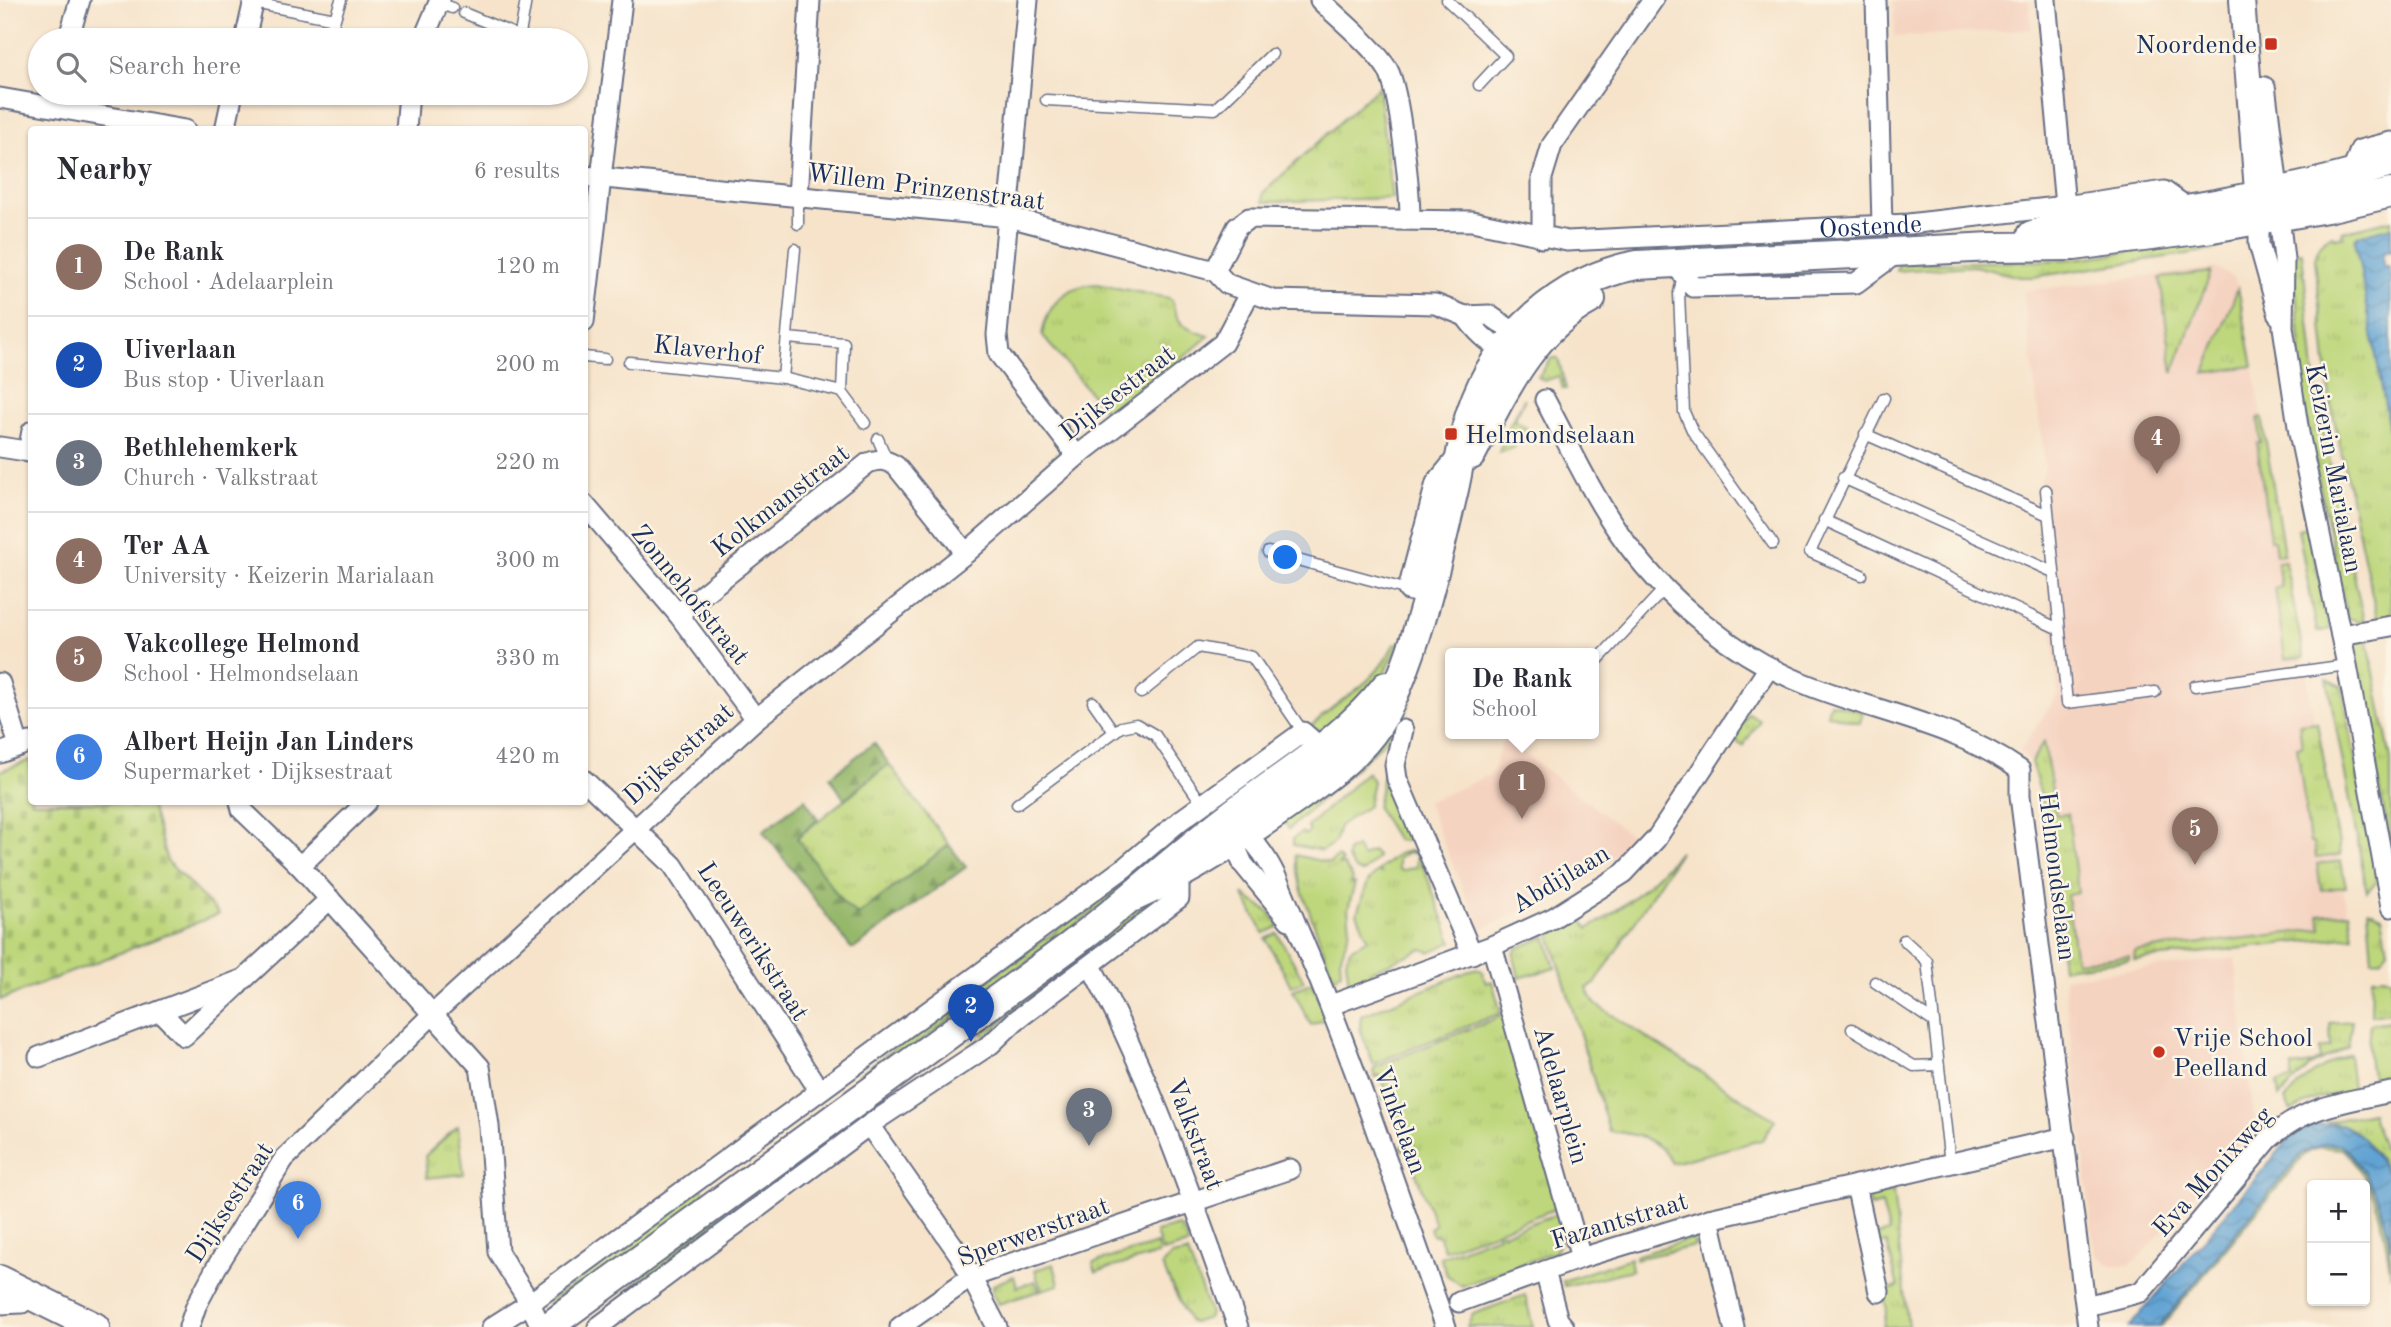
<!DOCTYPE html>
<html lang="en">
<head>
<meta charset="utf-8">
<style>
	:root { --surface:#fff; --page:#f7f7f7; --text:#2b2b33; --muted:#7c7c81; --line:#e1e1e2; --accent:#7c3aed }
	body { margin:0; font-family:"Old Standard TT",serif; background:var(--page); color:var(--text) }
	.controls { position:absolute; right:21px; bottom:21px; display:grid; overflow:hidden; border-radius:7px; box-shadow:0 2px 5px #0004 }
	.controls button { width:63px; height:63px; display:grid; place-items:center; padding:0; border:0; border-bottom:2px solid var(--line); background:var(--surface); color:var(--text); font:35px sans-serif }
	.you { position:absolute; left:1286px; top:558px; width:24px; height:24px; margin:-18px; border:5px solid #fff; border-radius:50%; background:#1a73e8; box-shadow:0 0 0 10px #1a73e833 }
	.badge { display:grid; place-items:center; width:46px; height:46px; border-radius:50%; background:var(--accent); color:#fff; font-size:23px; font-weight:700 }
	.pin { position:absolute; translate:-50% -58px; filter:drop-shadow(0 2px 4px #0008) }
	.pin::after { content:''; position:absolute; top:37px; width:24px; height:21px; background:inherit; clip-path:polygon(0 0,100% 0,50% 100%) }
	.popup { position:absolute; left:1445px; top:648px; width:154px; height:91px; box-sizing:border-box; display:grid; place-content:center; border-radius:7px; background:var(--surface); filter:drop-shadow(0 2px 5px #0005); font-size:23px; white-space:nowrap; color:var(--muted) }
	.popup b { font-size:26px; color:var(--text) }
	.popup::after { content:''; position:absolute; left:50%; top:100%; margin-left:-14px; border:14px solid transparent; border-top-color:var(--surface) }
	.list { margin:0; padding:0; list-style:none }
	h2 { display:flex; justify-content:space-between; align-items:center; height:91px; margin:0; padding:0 28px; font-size:30px }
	h2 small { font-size:23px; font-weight:400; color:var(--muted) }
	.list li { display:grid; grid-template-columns:46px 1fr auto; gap:21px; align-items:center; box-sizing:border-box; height:98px; padding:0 28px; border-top:2px solid var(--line) }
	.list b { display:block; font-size:26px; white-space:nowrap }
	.list p { margin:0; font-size:23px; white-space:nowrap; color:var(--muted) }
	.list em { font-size:23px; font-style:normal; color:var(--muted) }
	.icon { flex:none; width:38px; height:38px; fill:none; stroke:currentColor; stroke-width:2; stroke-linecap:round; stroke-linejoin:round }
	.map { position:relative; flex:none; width:2391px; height:1327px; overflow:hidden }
	.search { position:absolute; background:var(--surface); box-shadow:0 2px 5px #0004; left:28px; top:28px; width:560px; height:77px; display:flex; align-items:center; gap:18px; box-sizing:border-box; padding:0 24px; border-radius:38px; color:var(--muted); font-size:26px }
	.panel { position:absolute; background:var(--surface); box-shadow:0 2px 5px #0004; left:28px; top:126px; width:560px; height:679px; border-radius:7px }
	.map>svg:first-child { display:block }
	.built { fill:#f5d3c1 }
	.grass { fill:url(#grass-tufts); stroke:#6c836c; stroke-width:2; fill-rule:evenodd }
	.forest { fill:url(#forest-firs); stroke:#587464; stroke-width:2 }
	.cemetery { fill:url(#cemetery-stones); stroke:#6c836c; stroke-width:2 }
	.water { fill:url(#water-waves); stroke:#3c6898; stroke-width:2 }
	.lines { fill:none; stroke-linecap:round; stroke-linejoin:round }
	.service-casing { stroke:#686e84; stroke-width:13 }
	.minor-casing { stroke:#686e84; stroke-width:23 }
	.tertiary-casing { stroke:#686e84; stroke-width:28 }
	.secondary-casing { stroke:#686e84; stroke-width:32 }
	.service { stroke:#fff; stroke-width:10 }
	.minor { stroke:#fff; stroke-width:19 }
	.tertiary { stroke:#fff; stroke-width:24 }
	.secondary { stroke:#fff; stroke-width:28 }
	.poi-dot { fill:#c8321e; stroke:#fcf5e5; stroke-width:2.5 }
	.labels { text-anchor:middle; stroke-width:5; stroke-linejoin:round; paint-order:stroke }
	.poi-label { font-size:26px; fill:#1b2f5e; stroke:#fcf5e5; text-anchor:start }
	.street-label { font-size:26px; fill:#1b2f5e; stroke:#fcf5e5 }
</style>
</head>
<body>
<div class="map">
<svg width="2391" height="1327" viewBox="0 0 2391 1327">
	<defs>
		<pattern id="grass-tufts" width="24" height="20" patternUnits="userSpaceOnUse" patternTransform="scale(1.75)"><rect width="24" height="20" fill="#bed77b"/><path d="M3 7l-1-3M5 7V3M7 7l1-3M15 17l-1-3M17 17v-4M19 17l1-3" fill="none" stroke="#a3b96d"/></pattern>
		<pattern id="forest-firs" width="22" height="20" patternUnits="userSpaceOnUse" patternTransform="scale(1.75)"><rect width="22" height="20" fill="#96b86b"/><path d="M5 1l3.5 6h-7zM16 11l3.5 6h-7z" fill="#7a965b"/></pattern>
		<pattern id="cemetery-stones" width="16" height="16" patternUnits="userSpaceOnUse" patternTransform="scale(1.75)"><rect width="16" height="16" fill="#bed77b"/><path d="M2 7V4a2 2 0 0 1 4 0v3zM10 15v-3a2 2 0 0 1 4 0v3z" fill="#a3b96d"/></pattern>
		<pattern id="water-waves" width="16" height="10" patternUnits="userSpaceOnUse" patternTransform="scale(1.75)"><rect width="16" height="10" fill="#5ea2d3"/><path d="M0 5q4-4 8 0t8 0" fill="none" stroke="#4d84ae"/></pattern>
	</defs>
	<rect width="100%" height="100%" fill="#fcf5e5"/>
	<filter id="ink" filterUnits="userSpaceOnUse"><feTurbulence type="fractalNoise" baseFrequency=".0143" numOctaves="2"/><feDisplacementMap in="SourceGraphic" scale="14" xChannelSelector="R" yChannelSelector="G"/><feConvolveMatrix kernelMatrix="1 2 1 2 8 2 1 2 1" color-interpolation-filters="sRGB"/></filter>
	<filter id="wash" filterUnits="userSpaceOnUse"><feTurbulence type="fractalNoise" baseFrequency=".00686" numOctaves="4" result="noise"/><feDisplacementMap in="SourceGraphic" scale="28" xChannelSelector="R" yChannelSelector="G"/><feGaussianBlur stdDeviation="1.57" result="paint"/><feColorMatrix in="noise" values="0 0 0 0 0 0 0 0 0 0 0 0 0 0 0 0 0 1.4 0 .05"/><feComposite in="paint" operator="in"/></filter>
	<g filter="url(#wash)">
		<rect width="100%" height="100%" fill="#f6e3ca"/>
		<path class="built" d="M1893,0H2029L2031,29L1895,37Z
			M2216,268L2234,278L2242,299L2351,935L2063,966L2040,780L2033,765L2020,751L2058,694L2040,484L2045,465L2023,291Z
			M1504,738L1633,837L1592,876L1570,890L1480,930L1427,802L1492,774Z
			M2235,958L2255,1126L2138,1259L2129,1265H2109L2097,1254L2094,1245L2064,978Z"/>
		<path class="grass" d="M1378,87L1392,198L1263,202V193Z
			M2391,220V227L2357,236L2355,240L2391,439V616L2377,618L2330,400L2315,259C2317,248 2323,239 2333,235L2335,238L2343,236L2342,232Z
			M2217,237L2219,248L2213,250L2033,277H2020L1974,266L1896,271L1899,264C1957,260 2014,264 2072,259C2121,254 2169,245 2217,237Z
			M2302,252L2317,402L2364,622L2347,618L2298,380L2300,345L2293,253Z
			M2211,272L2173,373L2160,278Z
			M1097,284L1168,298L1172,301C1177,326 1186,329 1209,336L1111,418L1042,335C1047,304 1066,285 1097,284Z
			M2238,288L2253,366L2205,373Z
			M1552,358H1558L1566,389H1563L1559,376L1544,381L1538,377Z
			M1525,398L1514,420L1526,427L1514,447L1499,453L1505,434Z
			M2262,417L2284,554L2276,555L2274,540H2270L2257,443L2261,442L2258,418Z
			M2308,527L2330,629L2317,632L2298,529Z
			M2285,561L2304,657L2285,659L2275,588L2281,587L2277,562Z
			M2367,637L2391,760V848L2353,644Z
			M1401,642L1379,682L1324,732L1310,728C1340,694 1372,691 1394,644Z
			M2327,679L2342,686L2377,882L2367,891Z
			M1407,689L1413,692L1402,725L1289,829L1281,817Z
			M1830,703L1863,712L1860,723L1827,714Z
			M1748,713L1760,720L1743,746L1732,739Z
			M2317,722L2341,855L2316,858L2314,843H2310L2297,747L2302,746L2299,724Z
			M2044,742L2056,815L2068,814L2078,893L2067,895L2076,962L2129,956V960L2062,968L2041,795L2031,762Z
			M889,764L949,845L858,915L844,904L797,838Z
			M1367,772L1373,781L1368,806L1339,826L1335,842L1322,851L1293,845V839L1302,832L1305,835L1310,831L1307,827Z
			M1390,772L1411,836L1404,841L1397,840L1377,808L1383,774Z
			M1356,847L1362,857L1372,851L1378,857L1362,873L1355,870L1347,858L1348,851Z
			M1409,851L1418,853L1452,942L1430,952L1422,949L1372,970L1369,976L1349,984L1346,961L1350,949L1368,939L1357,913L1368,882L1377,872L1381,873L1379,870L1398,854ZM1408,852L1416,854L1417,866L1402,871L1398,869V859Z
			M1680,851L1595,984L1587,988L1595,1004L1775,1120L1762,1140L1672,1163C1658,1137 1636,1134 1609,1131L1550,934L1582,920L1588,929C1623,909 1653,882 1680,851Z
			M1295,855L1329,863L1338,857L1342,862L1339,865H1344L1353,879L1351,883H1355L1348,909L1350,929L1340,959L1341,972L1334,979L1301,888Z
			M2341,861L2346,887L2321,890L2317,864Z
			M1134,881L865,1083L859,1074L1115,888Z
			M1167,888L1172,894L988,1029L1013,1013L986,1037L982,1032L1010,1003Z
			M1243,894L1270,913L1280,926L1264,934Z
			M2368,910L2382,916L2388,950L2381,959L2372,960Z
			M2349,912L2353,936L2134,960L2135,951L2321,929L2319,915Z
			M1277,933L1304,981L1291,986L1266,939Z
			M1546,936L1555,968L1519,978L1514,956L1516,949Z
			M1476,968L1482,971L1486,983L1492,981L1501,1013L1373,1064L1360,1028L1361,1016Z
			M2384,976L2391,979V1012L2371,1015L2372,977Z
			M1313,982L1326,1019L1311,1025L1293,990Z
			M1504,1015L1560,1207L1500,1230L1502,1234L1562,1212L1568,1234L1562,1237L1555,1252L1462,1286L1447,1275L1440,1257L1498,1235L1497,1231L1444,1250L1438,1235L1433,1236L1430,1228L1435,1225L1407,1149L1402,1150L1400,1147L1406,1144L1389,1099L1384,1100L1382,1097L1387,1094L1380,1076L1375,1077L1373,1072L1375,1067Z
			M2352,1021L2348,1047L2310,1066L2279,1097L2277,1083L2292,1080V1067L2312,1064L2320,1059V1049L2331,1047L2330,1023Z
			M2391,1021V1081L2380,1084C2364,1075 2368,1040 2370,1024Z
			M2349,1054L2353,1090L2316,1099L2291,1111L2285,1100C2303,1078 2322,1066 2349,1054Z
			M871,1105L876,1111L627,1295L625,1292L670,1252Z
			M2372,1113C2376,1137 2391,1154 2391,1178C2374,1151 2361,1124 2326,1122Z
			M458,1126L464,1174L427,1178L425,1156Z
			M2324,1144L2341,1145C2378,1178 2391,1230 2391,1277C2385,1231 2377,1182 2342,1149L2319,1147L2305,1154L2161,1327H2158L2302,1153Z
			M700,1186L705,1193L683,1216L546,1312L550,1300L666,1218Z
			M1893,1191L1908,1327H1883L1887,1309L1882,1292L1898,1287L1887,1243L1872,1246L1874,1236L1889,1232L1882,1204L1871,1207L1868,1197Z
			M1179,1226L1185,1233L1188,1245L1162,1252L1156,1232Z
			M1693,1238L1695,1246L1635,1259V1256Z
			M1157,1244L1159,1254L1096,1272L1093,1263Z
			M1188,1253L1210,1314L1208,1318L1193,1323L1189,1321L1162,1266L1171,1256Z
			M1630,1258L1632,1270L1564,1286L1563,1281Z
			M1054,1264L1059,1285L1041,1290L1035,1270Z
			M1014,1276L1017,1287L1035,1281L1039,1291L998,1304L993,1294V1285Z
			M1525,1295L1533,1327H1467L1473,1314Z"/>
		<path class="forest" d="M874,743L889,764L844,799L830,777Z
			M805,799L818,819L797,838L844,904L858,915L949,845L966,867L855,948H851L763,831Z"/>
		<path class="cemetery" d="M31,760L32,802H150L167,861L219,914L0,1000V771Z"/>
		<path class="water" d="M2391,227V251H2385L2382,257L2384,267H2389L2391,276V439L2355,240L2357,236Z
			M2341,1124L2362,1137L2391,1178V1249C2386,1213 2369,1169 2341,1145L2324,1144L2302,1153L2158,1327H2129L2291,1137L2314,1125Z"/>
	</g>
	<g filter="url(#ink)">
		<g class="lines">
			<g class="service-casing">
				<path id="service" d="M1447,0L1506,56L1479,85
					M254,3L335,19
					M439,3L452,8
					M464,13L519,36
					M328,40L341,0
					M519,40L526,0
					M518,97V93
					M1046,100L1215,109L1272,54
					M798,197V224
					M1683,275L1679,293L1684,412L1693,432L1773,544
					M787,338L844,343L842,392L865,423
					M584,357L605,359
					M629,362L783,378L795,249
					M783,378L842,392
					M1865,434L2048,515
					M878,439L887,460
					M1843,478L2053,572
					M2046,490L2067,703L2155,692
					M1824,520L2059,629
					M1268,552L1408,590
					M1862,575L1810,552L1884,398
					M1594,664L1666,587
					M2195,686L2347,665
					M1141,693L1198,647L1252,657L1303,732
					M1093,702L1114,732
					M1017,804L1121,727L1136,724L1155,735L1203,805
					M1904,940L1927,961L1950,1164
					M1875,982L1934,1022
					M1852,1029L1914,1066L1939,1065"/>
			</g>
			<g class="minor-casing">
				<g id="minor">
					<path d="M1028,0L997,335L999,354L1077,456"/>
					<path d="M1320,0C1340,20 1374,47 1388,70C1400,92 1410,192 1410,219"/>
					<path d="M1876,0L1882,225"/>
					<path d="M2046,0L2065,206"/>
					<path d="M68,40L80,0"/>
					<path d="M245,40L254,0"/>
					<path d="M423,40L440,0"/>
					<path d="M0,98L185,130"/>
					<path d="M225,130L233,93"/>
					<path d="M406,130L409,93"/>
					<path d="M2351,175L2360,150L2391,142"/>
					<path d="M584,176L1009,217L1215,271L1227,284L1273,300L1435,304L1465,316L1489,315L1517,334L1521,343"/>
					<path d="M798,197L810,0"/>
					<path d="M2279,216L2284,259L2283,327L2299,433L2347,665L2391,907"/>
					<path d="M2259,218V244L2279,316"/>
					<path d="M1542,238V178L1552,145L1653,0"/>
					<path d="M1674,263L1693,287L1856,283L1898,252"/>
					<path id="s1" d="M1215,271L1237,227L1249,218L1472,221L1567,241L1908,224L2065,206L2164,191L2191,210"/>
					<path d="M1465,316C1476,331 1493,350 1513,352"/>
					<path d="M584,322L622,0"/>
					<path d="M1545,400C1568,443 1589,489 1617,530C1664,599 1736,658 1813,687C1884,714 1957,726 2020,770V796L2088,1327"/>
					<path d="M0,447L32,452"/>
					<path d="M28,452L32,431"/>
					<path d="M584,504L678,614L756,719"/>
					<path d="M1426,595L1408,590L1436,483L1458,456"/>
					<path d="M678,614L868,463C879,459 885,459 896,466L966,553"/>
					<path d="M2341,635L2391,626"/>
					<path d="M0,683L19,746"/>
					<path d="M1403,730L1395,765L1397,779L1472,954"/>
					<path d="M0,753L30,742"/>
					<path d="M584,780L673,865L819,1090"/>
					<path d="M240,802L242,810L300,866L480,1067L489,1126L498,1252L530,1303L541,1327"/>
					<path d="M1237,828C1272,850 1285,900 1301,936C1356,1064 1398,1196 1446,1327"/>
					<path d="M1228,830L1243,864L1289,920"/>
					<path d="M300,866L367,802"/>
					<path d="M1492,946L1581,1258"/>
					<path d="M1091,966C1153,1081 1194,1204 1238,1327"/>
					<path d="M1331,1005L1492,946L1553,918L1624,873L1656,839L1768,669"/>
					<path d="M160,1011L184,1036L237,986"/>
					<path d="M39,1057L244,979L330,899"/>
					<path d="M869,1125L959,1254L997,1327"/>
					<path d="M1856,1185L1879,1292"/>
					<path d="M1709,1219L1734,1327"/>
					<path d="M1545,1271L1558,1320L1564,1327"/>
					<path d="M1459,1302L1581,1258L1709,1219L2065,1137"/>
					<path d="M0,1304L22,1303"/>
					<path d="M2086,1306L2141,1292L2269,1139C2305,1106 2345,1102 2391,1092"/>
					<path d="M189,1327L196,1306L216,1268L284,1159L433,1014L756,719L966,553L1077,456L1223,343L1249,294"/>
					<path d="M492,1327L530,1303L1124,868L1181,820L1303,732L1320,747"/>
					<path d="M598,1327L869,1125L991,1044L1015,1021L1179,898V875"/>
					<path d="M900,1327L971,1277L1290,1169"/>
				</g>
			</g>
			<g class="tertiary-casing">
				<path id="tertiary" d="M2242,0L2259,216
					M2263,89L2278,209"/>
			</g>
			<g class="secondary-casing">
				<path id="secondary" d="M2032,235L2051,229C2166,214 2279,196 2391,163
					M1471,455C1502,396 1529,332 1591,299
					M1134,897C1192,871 1244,836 1296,799C1325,778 1358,756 1378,725C1414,667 1438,557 1454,489C1460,463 1462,438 1471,412C1495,339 1561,279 1637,265L1992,247L2074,246L2212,228L2327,208L2391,193
					M0,1280L95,1327
					M548,1327L1070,946C1124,905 1173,859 1227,818C1280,776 1345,740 1386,686"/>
			</g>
			<use href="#service" class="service"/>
			<use href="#minor" class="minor"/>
			<use href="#tertiary" class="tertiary"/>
			<use href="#secondary" class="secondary"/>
		</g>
	</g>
	<g class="poi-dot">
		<rect x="2264" y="37" width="14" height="14" rx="3.5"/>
		<rect x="1444" y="427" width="14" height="14" rx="3.5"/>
		<circle cx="2159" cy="1052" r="7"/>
	</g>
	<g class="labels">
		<g class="poi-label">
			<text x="2257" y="53" text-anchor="end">Noordende</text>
			<text x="1465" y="443">Helmondselaan</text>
			<text x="2173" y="1046">Vrije School<tspan x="2173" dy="30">Peelland</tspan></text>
		</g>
		<g class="street-label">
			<text transform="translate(926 186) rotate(7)" y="9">Willem Prinzenstraat</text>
			<text dy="9" stroke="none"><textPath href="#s1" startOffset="688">Oostende</textPath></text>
			<text transform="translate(708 349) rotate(6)" y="9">Klaverhof</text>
			<text transform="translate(1117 392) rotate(-38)" y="9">Dijksestraat</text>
			<text transform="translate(2335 468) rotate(79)" y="9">Keizerin Marialaan</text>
			<text transform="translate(780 500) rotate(-38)" y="9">Kolkmanstraat</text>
			<text transform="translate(691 594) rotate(51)" y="9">Zonnehofstraat</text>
			<text transform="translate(678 753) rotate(-42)" y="9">Dijksestraat</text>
			<text transform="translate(2058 876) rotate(83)" y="9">Helmondselaan</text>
			<text transform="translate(1560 878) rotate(-31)" y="9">Abdijlaan</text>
			<text transform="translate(754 941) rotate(57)" y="9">Leeuwerikstraat</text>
			<text transform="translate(1562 1095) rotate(74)" y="9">Adelaarplein</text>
			<text transform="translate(1401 1120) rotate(70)" y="9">Vinkelaan</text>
			<text transform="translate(1196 1134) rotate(69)" y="9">Valkstraat</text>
			<text transform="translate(2212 1171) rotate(-48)" y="9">Eva Monixweg</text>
			<text transform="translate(229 1202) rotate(-57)" y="9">Dijksestraat</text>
			<text transform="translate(1619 1220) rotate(-17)" y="9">Fazantstraat</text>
			<text transform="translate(1033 1231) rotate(-20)" y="9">Sperwerstraat</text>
		</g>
	</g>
</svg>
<div class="controls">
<button>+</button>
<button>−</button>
</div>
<div class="you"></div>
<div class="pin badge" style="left:1522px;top:819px;background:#8d6e63">1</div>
<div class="popup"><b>De Rank</b>School</div>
<div class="pin badge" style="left:971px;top:1042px;background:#1a4fb4">2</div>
<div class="pin badge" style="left:1089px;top:1146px;background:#6b7280">3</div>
<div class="pin badge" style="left:2157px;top:474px;background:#8d6e63">4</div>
<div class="pin badge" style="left:2195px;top:865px;background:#8d6e63">5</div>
<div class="pin badge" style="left:298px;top:1239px;background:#3f7fe0">6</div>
<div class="search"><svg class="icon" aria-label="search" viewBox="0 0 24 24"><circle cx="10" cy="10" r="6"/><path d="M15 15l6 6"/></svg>Search here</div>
<section class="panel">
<h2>Nearby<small>6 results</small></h2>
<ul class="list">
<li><span class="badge" style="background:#8d6e63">1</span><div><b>De Rank</b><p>School · Adelaarplein</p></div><em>120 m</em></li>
<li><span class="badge" style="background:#1a4fb4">2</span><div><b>Uiverlaan</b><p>Bus stop · Uiverlaan</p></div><em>200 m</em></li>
<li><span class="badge" style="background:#6b7280">3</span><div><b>Bethlehemkerk</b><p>Church · Valkstraat</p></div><em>220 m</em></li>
<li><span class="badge" style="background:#8d6e63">4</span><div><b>Ter AA</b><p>University · Keizerin Marialaan</p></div><em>300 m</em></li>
<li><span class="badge" style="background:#8d6e63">5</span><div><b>Vakcollege Helmond</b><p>School · Helmondselaan</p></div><em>330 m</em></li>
<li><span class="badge" style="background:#3f7fe0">6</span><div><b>Albert Heijn Jan Linders</b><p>Supermarket · Dijksestraat</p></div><em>420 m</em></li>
</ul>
</section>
</div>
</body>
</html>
